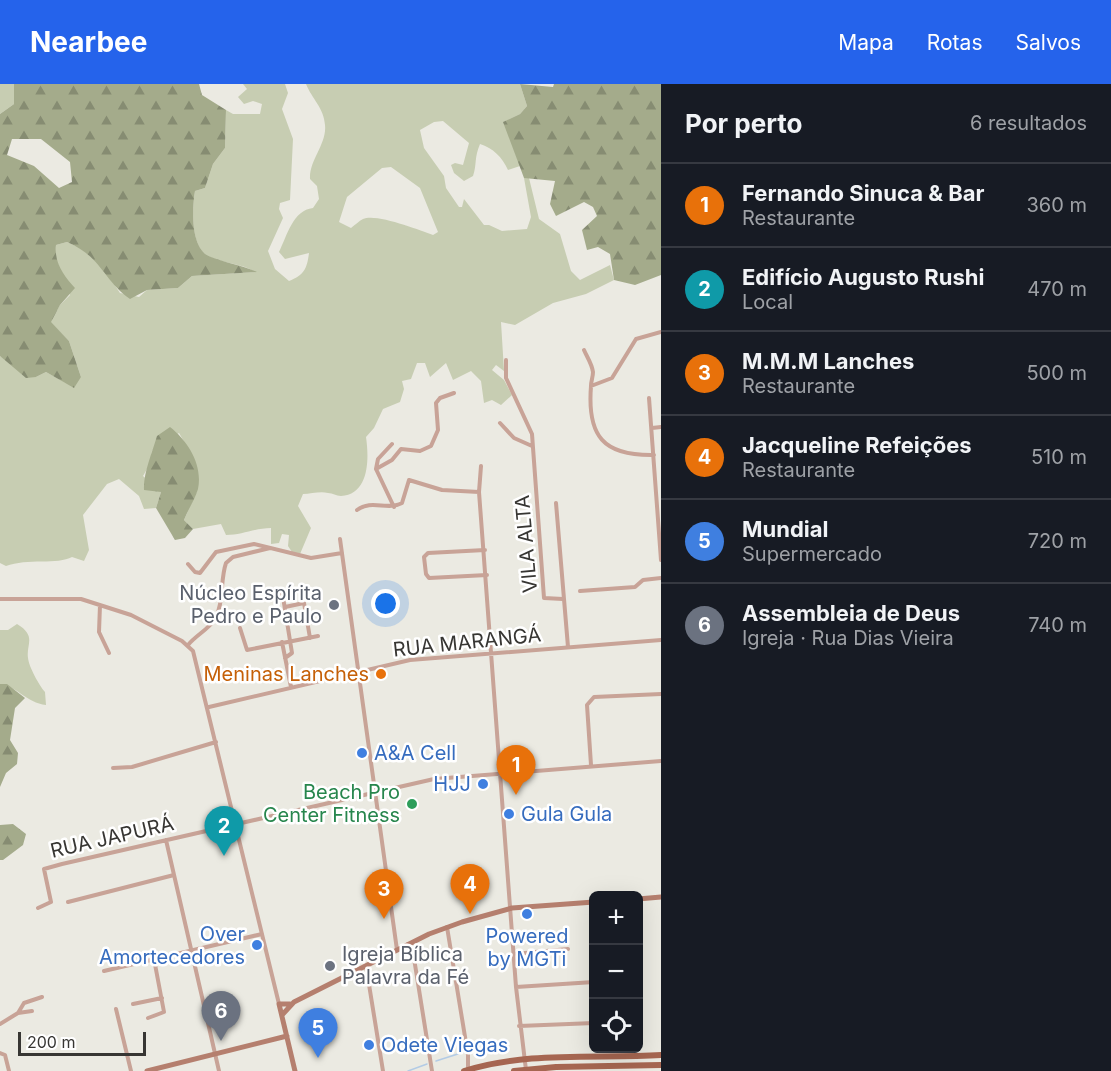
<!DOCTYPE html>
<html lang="pt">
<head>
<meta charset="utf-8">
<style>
	:root { --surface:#171b24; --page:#242831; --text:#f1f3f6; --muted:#9ea1a6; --line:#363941; --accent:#2563eb }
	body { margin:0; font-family:Inter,sans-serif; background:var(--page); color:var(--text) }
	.controls { position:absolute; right:18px; bottom:18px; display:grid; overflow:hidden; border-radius:9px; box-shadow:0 6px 24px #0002 }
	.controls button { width:54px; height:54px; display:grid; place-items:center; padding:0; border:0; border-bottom:2px solid var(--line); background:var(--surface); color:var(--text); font:30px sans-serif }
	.scale { position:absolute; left:18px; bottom:15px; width:128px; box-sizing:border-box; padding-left:6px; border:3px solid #373633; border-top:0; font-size:16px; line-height:21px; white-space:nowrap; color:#373633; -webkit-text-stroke:4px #fff; paint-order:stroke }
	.you { position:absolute; left:386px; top:520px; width:21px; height:21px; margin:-15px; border:4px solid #fff; border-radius:50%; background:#1a73e8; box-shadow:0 0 0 9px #1a73e833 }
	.badge { display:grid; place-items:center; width:39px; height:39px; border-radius:50%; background:var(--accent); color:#fff; font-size:20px; font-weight:700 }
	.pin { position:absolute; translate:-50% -50px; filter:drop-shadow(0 2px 3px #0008) }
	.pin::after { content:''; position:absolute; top:32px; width:21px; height:18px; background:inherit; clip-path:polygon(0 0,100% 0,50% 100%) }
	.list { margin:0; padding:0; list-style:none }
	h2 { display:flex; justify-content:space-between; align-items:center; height:78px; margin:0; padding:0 24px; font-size:26px }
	h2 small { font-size:20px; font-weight:400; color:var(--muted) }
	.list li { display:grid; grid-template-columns:39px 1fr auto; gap:18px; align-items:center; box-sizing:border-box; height:84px; padding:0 24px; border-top:2px solid var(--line) }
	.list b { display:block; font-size:22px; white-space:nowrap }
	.list p { margin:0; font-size:20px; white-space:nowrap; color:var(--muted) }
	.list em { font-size:20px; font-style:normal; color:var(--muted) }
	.icon { flex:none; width:33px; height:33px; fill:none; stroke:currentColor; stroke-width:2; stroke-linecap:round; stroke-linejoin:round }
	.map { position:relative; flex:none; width:661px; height:987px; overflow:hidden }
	header { display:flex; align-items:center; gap:36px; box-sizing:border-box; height:84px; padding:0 30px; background:var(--accent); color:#fff }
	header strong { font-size:28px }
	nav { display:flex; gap:33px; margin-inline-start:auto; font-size:21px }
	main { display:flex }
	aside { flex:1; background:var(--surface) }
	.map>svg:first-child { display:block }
	.green { fill:#c7cdb2; fill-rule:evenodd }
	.forest { fill:url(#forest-firs); fill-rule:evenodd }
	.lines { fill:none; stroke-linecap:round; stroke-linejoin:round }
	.stream { stroke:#b3cbe5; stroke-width:1.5 }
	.street { stroke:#c8a397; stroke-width:4 }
	.secondary { stroke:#b57f6e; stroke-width:5 }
	.primary { stroke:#a66651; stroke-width:6 }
	.worship-dot { fill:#6b7280; stroke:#fff; stroke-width:2 }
	.food-dot { fill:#e8710a; stroke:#fff; stroke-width:2 }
	.shop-dot { fill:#3f7fe0; stroke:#fff; stroke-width:2 }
	.leisure-dot { fill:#2e9e5b; stroke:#fff; stroke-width:2 }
	.labels { text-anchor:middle; stroke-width:5; stroke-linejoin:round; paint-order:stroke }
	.street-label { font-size:20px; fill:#373633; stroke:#fff }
	.worship-label { font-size:20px; fill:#5b616d; stroke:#fff; text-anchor:end }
	.food-label { font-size:20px; fill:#c56008; stroke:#fff; text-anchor:end }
	.shop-label { font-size:20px; fill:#366cbe; stroke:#fff; text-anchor:start }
	.leisure-label { font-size:20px; fill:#27864d; stroke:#fff; text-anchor:end }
</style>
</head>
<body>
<header>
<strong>Nearbee</strong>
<nav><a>Mapa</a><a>Rotas</a><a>Salvos</a></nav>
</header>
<main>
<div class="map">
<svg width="661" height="987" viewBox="0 0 661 987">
	<defs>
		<pattern id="forest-firs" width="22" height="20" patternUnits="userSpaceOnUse" patternTransform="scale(1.5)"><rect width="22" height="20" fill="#a4ab8b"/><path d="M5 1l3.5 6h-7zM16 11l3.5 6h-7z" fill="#868c72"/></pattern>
	</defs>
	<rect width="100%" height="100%" fill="#ebeae2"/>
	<path class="green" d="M0,0H14V20L0,30Z
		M243,0H285L288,9L282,25L293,55L290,116L280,119L279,125L283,134L268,167L275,185L289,197C304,191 307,185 309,169L285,175L279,168C287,152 293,126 313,124L319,115L317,102L310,95C309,76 327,60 325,41C324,24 312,15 306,0H520L527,22L520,30L504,38L520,82L508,86C502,73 493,64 480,60C474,74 477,80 473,92L464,97L454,89L451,81L455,79L463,81L469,59L443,37L434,38L420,46L424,64L444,92L446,104L459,123H462L464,115L484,141H489L502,147L527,145L531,133L524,94H529L539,135L560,150L571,187L580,196L610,181L614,196L586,210L553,219L515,241L501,238L504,287L496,281L492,286L504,296L512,311L501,321L492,316L484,319L481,297L471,287L453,296L446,279L430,293L425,279H417L411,295L402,297L404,305L400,318L383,325L374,344L366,353C369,373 370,410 341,412C336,412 333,409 328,409C320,407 311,410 303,410L298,422L311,444L300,470L292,468L288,462L289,451L282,450L279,459L271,460V444C255,444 242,451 226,451L221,440L193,445L184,436L197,407L186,361L179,349L152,367L150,380L143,392L161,408L156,424L144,425L139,412L119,395L107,400L83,431L89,466L84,477L72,473C58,481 27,474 6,482L0,479V272L36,293L46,288L66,299L81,293L69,257L50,238L60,221L70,211L55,172L56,161L67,158C92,168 105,186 120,209L139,213L147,206L178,204L192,192L255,188C241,179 225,180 210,173C190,165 192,125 195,107L205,104L213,80L225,64L226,26L233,30H260L262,20L253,17L244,20L238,13L247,5ZM391,83L420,104L438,148L433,151C419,146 376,129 363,135C359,137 355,141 351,144L339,138L347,113L382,84Z
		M17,540C37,552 26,560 28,574C29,583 39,601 45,608L46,621C27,619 15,601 0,600V546H8Z"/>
	<path class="forest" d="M14,0H199L202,11L226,26L225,64L213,80L205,104L195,107C192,125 190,166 211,173C226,179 241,181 257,188L192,192L178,204L147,206L130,215C103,196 102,173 67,158L56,161C54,179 64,192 75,204L60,221L51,238L69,257L81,293L74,304L46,288L36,293L26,294L0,272V30L14,20ZM12,55H41L70,78L72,98L59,104L34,82L7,71Z
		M520,0L553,3L554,0H661V191L635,201L614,196L610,170L598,163L587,166L582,146L597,132L593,123L584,118L556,132L550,120L555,97L524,94L503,38L520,30L527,22Z
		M170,343C188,357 203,381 198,405C195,415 188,426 184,436L193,445L185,454L175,456L156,424L161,408L144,406C143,390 152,369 157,352Z
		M0,600H7L25,614L15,624L10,656L18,669L17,680L6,689L0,703Z
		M13,740L26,750L23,761L3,776H0V741Z"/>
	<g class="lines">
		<path class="stream" d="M473,966L487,964
			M436,977L464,968
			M408,987L427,980"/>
		<path class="street" d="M584,266C587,273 592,280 593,288C593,293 591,297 591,302C587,352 603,372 654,371
			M506,276V294L532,350L544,514L563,515
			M591,302L612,294L636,255L661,248
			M649,314L661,476
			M500,339L514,354L532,362
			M652,344L661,343
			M481,382L479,408L516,903L526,986
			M376,385L378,375L392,360
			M556,419L568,563
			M394,423L376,385L392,376L401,365L420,367L431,362L438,346L436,319L440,314L454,309
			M357,426C372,415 387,427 402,419L409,396L442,406L479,408
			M340,455L397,866
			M485,466L428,469L424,473L426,490L429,494L487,491
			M188,480L195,488L200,489L216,468L254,460L311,474L342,469
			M282,507L292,569L285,574
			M580,507L635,503L643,496L661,494
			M0,515H81L131,531L182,557L193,567L279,920
			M100,521L99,548L109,569
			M285,523L304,519L310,554
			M240,544L247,566L318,552
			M282,558L291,603
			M188,561C196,551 208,546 215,535C224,519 220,496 226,479L233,473L270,464
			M209,623L410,576L661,556
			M591,681L587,621L594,613L661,610
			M113,684L132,683L216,658
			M166,756L219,987
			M68,818L174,791
			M38,824L51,818L44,785L62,780L434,695L661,677
			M447,843L468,971V986
			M408,860L413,868L432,987
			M514,870L568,865
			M366,882L383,987
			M104,887L262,850
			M516,903L594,898
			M133,920L162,914
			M116,925L131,987
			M18,929L24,919L42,913
			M148,934L164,928L154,875
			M0,940L18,929L32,927
			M519,942L594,939
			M0,969L5,971L9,987"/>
		<path class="secondary" d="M638,815L661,813
			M290,920H279L295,987
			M282,931L294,918L429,850L462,838L512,824L594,818
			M147,987L287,952"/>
		<path class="primary" d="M464,987C526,967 597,975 661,971
			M514,987L556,983L661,981"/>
	</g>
	<g class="worship-dot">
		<circle cx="334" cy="521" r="6"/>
		<circle cx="330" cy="882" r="6"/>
	</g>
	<circle class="food-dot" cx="381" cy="590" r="6"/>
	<g class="shop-dot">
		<circle cx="362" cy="669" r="6"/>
		<circle cx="483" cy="700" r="6"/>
		<circle cx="509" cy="730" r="6"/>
		<circle cx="527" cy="830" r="6"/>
		<circle cx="257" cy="861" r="6"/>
		<circle cx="369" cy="961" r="6"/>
	</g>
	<circle class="leisure-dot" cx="412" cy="720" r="6"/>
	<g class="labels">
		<g class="street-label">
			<text transform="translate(526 460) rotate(-95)" y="7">VILA ALTA</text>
			<text transform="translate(467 558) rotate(-6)" y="7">RUA MARANGÁ</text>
			<text transform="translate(112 753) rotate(-13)" y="7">RUA JAPURÁ</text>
		</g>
		<g class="worship-label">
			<text x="322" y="516">Núcleo Espírita<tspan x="322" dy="23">Pedro e Paulo</tspan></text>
			<text x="342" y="877" text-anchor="start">Igreja Bíblica<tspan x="342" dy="23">Palavra da Fé</tspan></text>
		</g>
		<g class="food-label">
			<text x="369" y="597">Meninas Lanches</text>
		</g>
		<g class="shop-label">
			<text x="374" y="676">A&amp;A Cell</text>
			<text x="471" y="707" text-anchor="end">HJJ</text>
			<text x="521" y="737">Gula Gula</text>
			<text x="245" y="857" text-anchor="end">Over<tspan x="245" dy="23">Amortecedores</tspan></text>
			<text x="527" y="859" text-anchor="middle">Powered<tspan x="527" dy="23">by MGTi</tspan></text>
			<text x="381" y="968">Odete Viegas</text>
		</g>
		<g class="leisure-label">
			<text x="400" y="715">Beach Pro<tspan x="400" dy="23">Center Fitness</tspan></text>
		</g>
	</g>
</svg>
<div class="controls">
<button>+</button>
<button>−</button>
<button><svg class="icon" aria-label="locate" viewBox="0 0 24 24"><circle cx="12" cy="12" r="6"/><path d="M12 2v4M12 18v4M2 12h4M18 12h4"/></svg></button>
</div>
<div class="scale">200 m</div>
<div class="you"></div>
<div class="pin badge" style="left:516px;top:711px;background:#e8710a">1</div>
<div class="pin badge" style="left:224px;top:772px;background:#0f9aa8">2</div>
<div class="pin badge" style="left:384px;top:835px;background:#e8710a">3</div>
<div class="pin badge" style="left:470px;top:830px;background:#e8710a">4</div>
<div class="pin badge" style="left:318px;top:974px;background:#3f7fe0">5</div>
<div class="pin badge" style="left:221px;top:957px;background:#6b7280">6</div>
</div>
<aside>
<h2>Por perto<small>6 resultados</small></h2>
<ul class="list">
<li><span class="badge" style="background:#e8710a">1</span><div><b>Fernando Sinuca &amp; Bar</b><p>Restaurante</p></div><em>360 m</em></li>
<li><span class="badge" style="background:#0f9aa8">2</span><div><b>Edifício Augusto Rushi</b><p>Local</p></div><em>470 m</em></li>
<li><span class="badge" style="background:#e8710a">3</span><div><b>M.M.M Lanches</b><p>Restaurante</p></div><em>500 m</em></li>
<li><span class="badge" style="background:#e8710a">4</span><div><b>Jacqueline Refeições</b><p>Restaurante</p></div><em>510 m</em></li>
<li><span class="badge" style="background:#3f7fe0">5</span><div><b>Mundial</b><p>Supermercado</p></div><em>720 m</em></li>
<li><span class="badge" style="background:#6b7280">6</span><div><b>Assembleia de Deus</b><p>Igreja · Rua Dias Vieira</p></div><em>740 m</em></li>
</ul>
</aside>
</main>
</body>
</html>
